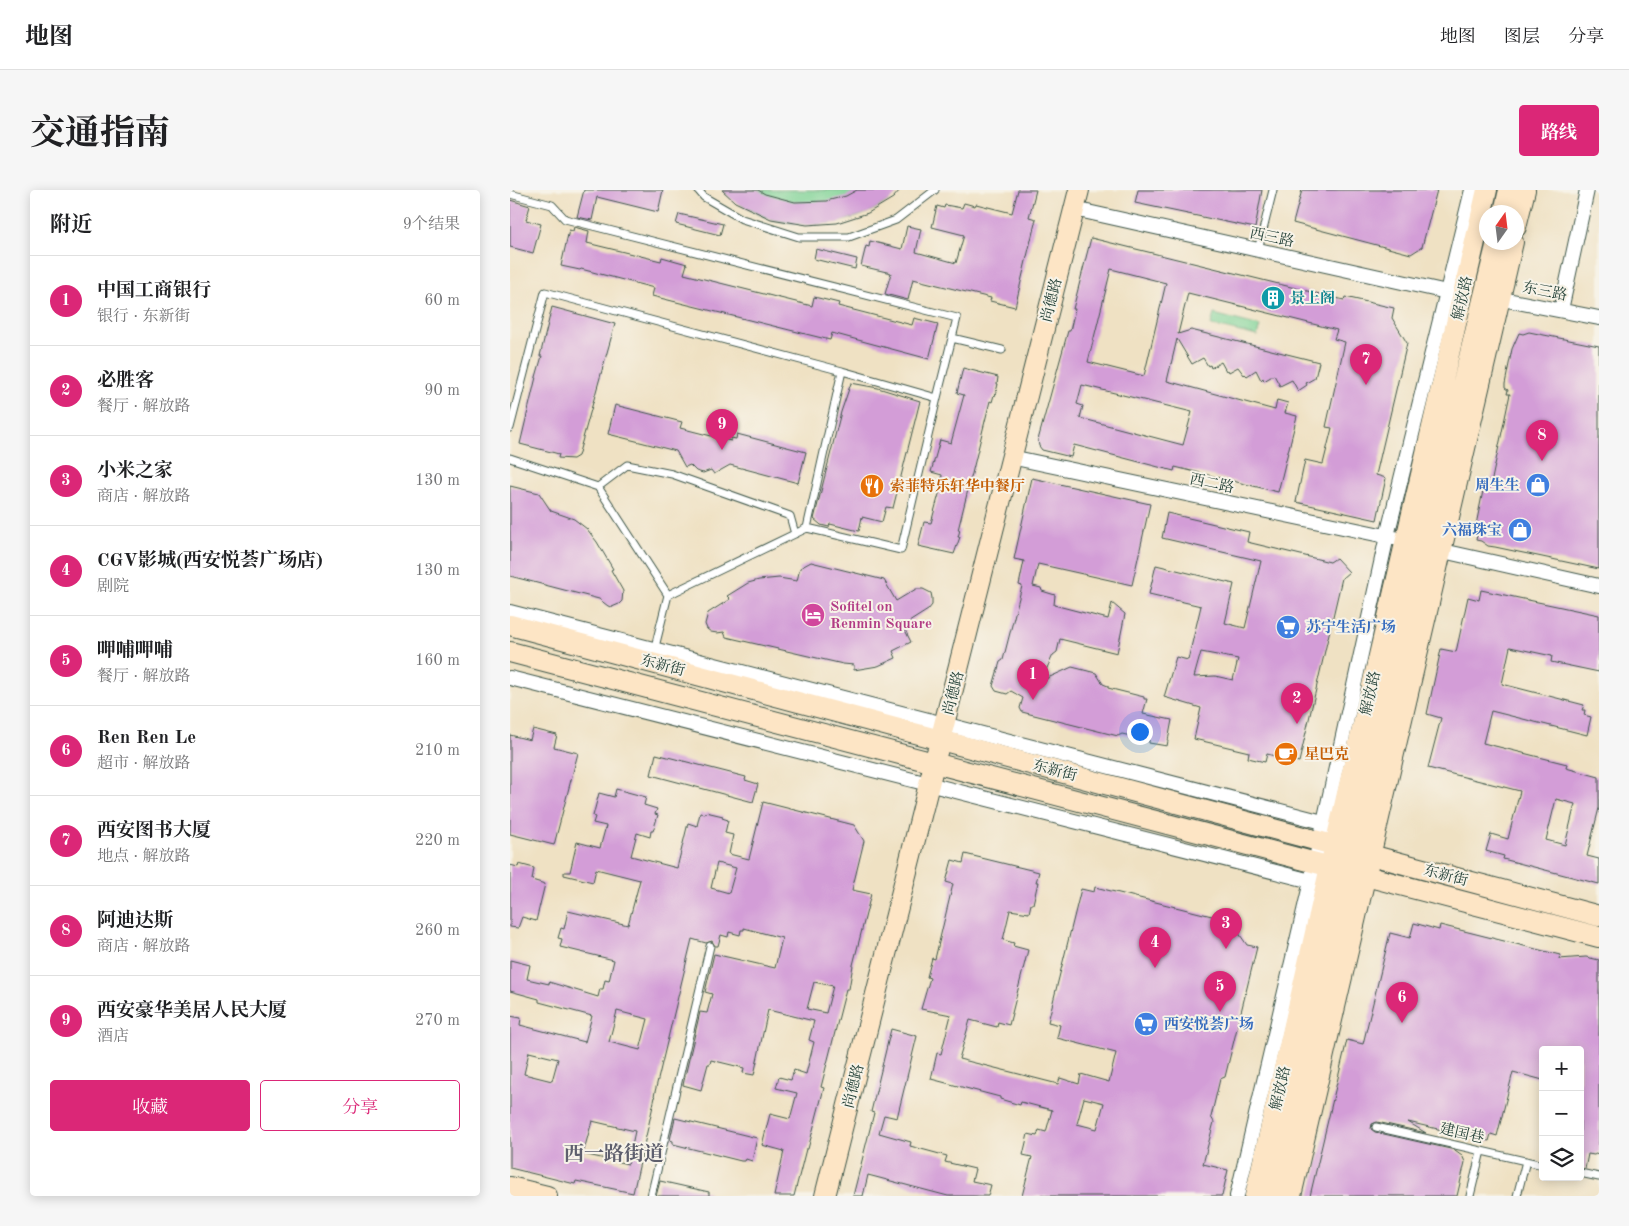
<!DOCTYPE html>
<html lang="zh">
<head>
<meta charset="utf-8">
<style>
	:root { --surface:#fff; --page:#f6f6f6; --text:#202124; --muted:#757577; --line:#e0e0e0; --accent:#db2777 }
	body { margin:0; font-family:"Old Standard TT","Noto Serif SC",serif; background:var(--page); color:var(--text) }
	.controls { position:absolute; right:15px; bottom:15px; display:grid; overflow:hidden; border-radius:5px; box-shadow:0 2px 12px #0003 }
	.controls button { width:45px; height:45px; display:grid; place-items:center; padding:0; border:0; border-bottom:1px solid var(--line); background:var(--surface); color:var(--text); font:25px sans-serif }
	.compass { position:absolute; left:969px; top:15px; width:45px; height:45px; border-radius:50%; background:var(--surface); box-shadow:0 2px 12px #0003; rotate:14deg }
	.you { position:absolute; left:629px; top:541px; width:18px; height:18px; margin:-12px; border:4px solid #fff; border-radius:50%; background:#1a73e8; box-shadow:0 0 0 8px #1a73e833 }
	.badge { display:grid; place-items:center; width:32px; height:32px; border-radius:50%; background:var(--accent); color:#fff; font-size:16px; font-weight:700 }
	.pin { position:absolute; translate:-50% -41px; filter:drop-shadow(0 1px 2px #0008) }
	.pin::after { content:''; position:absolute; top:26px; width:18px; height:15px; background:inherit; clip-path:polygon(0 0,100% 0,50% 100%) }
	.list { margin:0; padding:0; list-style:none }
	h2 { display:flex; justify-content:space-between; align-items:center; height:65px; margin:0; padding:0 20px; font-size:21px }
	h2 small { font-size:16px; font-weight:400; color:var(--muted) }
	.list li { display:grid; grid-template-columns:32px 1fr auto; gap:15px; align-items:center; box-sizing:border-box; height:90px; padding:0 20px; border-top:1px solid var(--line) }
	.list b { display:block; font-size:19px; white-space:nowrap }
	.list p { margin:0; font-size:16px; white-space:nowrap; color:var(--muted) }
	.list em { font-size:16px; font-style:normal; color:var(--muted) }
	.actions { display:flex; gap:10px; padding:15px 20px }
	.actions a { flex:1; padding:11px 0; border:1px solid var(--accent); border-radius:5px; text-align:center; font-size:18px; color:var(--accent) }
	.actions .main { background:var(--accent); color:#fff }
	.icon { flex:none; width:28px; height:28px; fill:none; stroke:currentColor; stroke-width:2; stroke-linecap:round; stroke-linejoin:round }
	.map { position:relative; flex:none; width:1089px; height:1006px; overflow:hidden; border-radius:5px }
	header { display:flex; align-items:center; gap:30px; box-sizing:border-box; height:70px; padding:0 25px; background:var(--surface); border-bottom:1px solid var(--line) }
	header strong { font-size:24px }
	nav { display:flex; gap:28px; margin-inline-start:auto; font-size:18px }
	.intro { display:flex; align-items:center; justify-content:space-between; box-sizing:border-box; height:120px; padding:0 30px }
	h1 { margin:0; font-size:35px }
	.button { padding:12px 22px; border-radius:5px; background:var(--accent); color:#fff; font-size:18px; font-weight:700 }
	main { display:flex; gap:30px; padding:0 30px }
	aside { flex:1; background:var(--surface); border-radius:5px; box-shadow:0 2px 12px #0003 }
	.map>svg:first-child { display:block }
	.green { fill:#7fd396; stroke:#4f8865 }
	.building { fill:#d39dd7; fill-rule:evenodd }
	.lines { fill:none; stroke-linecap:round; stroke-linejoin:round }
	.lane-casing { stroke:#3e5649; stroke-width:9 }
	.street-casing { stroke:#3e5649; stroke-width:16 }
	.secondary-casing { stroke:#3e5649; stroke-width:22 }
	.lane { stroke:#fff; stroke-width:7 }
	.street { stroke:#fff; stroke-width:14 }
	.secondary { stroke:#fde5c5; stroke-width:20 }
	.labels { text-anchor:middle; stroke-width:4; stroke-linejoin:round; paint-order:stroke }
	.street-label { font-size:15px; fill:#1f3d34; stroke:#f7f3e8 }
	.culture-label { font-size:15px; font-weight:bold; fill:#0d838f; stroke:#f7f3e8; text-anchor:start }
	.shop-label { font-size:15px; font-weight:bold; fill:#366cbe; stroke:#f7f3e8; text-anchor:end }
	.food-label { font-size:15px; font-weight:bold; fill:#c56008; stroke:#f7f3e8; text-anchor:start }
	.hotel-label { font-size:15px; font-weight:bold; fill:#b23c85; stroke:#f7f3e8; text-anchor:start }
	.district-label { font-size:20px; font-weight:bold; fill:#5e5f6d; stroke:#f7f3e8 }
</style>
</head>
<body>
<header>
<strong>地图</strong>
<nav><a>地图</a><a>图层</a><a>分享</a></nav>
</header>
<div class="intro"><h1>交通指南</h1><a class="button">路线</a></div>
<main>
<aside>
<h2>附近<small>9个结果</small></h2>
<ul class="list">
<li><span class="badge">1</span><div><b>中国工商银行</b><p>银行 · 东新街</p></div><em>60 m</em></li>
<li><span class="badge">2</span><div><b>必胜客</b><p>餐厅 · 解放路</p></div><em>90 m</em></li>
<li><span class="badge">3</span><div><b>小米之家</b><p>商店 · 解放路</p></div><em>130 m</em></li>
<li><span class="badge">4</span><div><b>CGV影城(西安悦荟广场店)</b><p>剧院</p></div><em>130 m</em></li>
<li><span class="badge">5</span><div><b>呷哺呷哺</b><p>餐厅 · 解放路</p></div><em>160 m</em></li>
<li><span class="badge">6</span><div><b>Ren Ren Le</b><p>超市 · 解放路</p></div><em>210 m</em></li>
<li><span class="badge">7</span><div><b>西安图书大厦</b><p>地点 · 解放路</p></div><em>220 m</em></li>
<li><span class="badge">8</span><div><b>阿迪达斯</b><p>商店 · 解放路</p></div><em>260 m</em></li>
<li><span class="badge">9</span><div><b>西安豪华美居人民大厦</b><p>酒店</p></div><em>270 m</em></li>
</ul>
<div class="actions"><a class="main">收藏</a><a>分享</a></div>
</aside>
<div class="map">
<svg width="1089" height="1006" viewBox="0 0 1089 1006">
	<rect width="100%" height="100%" fill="#f7f3e8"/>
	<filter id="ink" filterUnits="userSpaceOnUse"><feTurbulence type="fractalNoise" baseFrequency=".02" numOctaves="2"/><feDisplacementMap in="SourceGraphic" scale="10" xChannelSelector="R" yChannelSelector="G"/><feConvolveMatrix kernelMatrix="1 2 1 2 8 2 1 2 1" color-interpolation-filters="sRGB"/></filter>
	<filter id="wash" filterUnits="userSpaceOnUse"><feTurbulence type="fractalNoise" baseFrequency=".0096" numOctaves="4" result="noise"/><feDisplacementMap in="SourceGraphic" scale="20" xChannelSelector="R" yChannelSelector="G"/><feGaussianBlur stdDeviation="1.12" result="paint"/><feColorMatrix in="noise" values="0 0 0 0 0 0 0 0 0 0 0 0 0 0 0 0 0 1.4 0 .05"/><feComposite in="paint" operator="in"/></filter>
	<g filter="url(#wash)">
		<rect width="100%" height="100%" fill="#efe1c3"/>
		<path class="green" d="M212,0H390C359,33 304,41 261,29C244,24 225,12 212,0Z
			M704,124L750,136L747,146L701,135Z"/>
		<g id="blocks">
			<path class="building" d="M74,0H153L148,22L87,7L82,30L67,27Z
				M212,0H248L255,4L285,12L316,11L336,6L347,0H390L383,8L358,23L327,33L297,35L261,29L225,12Z
				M508,0H526L519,27L526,29L505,117L480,111L481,108L403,89L398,110L375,104L381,83L351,76L356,56L359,57L360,51L392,59L397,36L411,39L406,62L446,73L454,45L422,37L427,16L434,18L435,15L452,18L454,13L465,16L466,14L502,23Z
				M628,0H752L745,38L625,13Z
				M792,0H927L912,57L901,64L783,33Z
				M0,10L20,16L16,30L31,34L23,63L0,57Z
				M169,24L213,34L210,45L166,34Z
				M64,37L79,41L77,53L151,71L152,67L177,74L174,84L302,116L304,107L329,113L328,116L402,135L404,128L428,134L419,169L322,143L320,150L142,106L144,98L71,79L70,80L51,76L59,40L63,41Z
				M581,48L834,110L835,107L884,118L882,128L897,153L866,285L876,288L867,330L786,312L795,270L813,274L822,238L816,237L835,152L824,149L827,140L678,103L668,144L681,140L809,172L805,188L796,193L797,195L788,201L782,190L770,196L764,185L754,191L753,188L751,190L746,180L737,186L735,184L734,185L728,177L719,182L718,180L716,181L711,172L701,178L700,175L698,176L693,168L682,174L667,149L657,191L765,220L767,210L778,213L775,223L787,226L768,302L665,277L664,281L564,255L561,267L532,260L529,256L528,250L558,141H560L565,119H563ZM601,79L656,93L634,186L578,172ZM572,195L682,222L673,255L570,228L573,216L567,214Z
				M306,59L347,69L345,79L304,69Z
				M42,117L105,134L68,266L63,269L48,268L49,264L10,254L26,187L32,166H30Z
				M1019,142L1089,156V379L985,357L978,356L971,351L966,350L967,345L966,339L967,330L974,296L982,289L1000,204H997L998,200L995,198V194L1002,159L1009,143L1013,144Z
				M453,178L488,187L487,194H488L485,206L484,205L482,212L480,211L448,340H450L448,347H450L444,364L408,356L414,332L421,333L431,297L432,285L421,282L430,250L441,253L454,205L447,203Z
				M341,193L368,198L410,211L383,318L376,317L372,332L352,327L349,341L320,334L319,337L311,335L304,329L331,222Z
				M105,215L172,232L170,238L221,251V248L226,249L227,244L296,262L288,293L220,275L204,284L201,280L193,283L186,281L180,275L175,277L166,261L98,244Z
				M522,288L640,314L622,395L528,374L523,396L531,398L532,401L545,405L544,415L598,429L602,413L615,424L607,463L550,449L547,462L543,465L531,491L562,477L586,483L593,494L598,496V498L634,507V509H637L633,524L662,530L657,556L639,553V550L612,544L608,546L512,522L510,518L513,508L501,501L497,504L486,501L483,496L490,472L493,470L512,396L509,395L514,371L504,369Z
				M0,296L29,303L41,321L64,329L77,339L87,352L103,379L101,380L113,401L112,411L109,414L102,417L98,416L89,409L0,386Z
				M657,323L739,342L737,352L820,372L826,368L839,382L832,388L789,572L757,564L755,572L738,568L739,562L684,549L691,518L654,507L666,467L678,470L691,416L639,404L646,375L724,394L715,433L735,438L751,371L652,348ZM691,462L728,469L723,490L705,486L684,487Z
				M301,372L374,390L386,411L406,399H413L421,403L422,408V415L418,420L399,432L402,436L395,440L401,452L383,461L386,468L368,476L344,480V475L333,474L216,447L214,442L207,443L201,442L197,439L195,434L198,423L220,409L217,406L238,393L249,390L269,388L287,391L290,378Z
				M971,400L1089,425V482L1041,472L1042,466L1000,457L992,494L1074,515L1072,520H1075L1074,525L1081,527L1077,545L981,521L973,553L1057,574L1056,578L1089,587V618L1077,666L1089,669V694L993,669L994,666L976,661L981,644L998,649L1010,601L918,578L931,528L917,524L931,459L946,462L958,407L969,410ZM1046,609L1065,614L1055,655L1036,650Z
				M23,539L47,545L44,557L68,563L44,655L0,644V545L20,550Z
				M146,564L236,587L235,590L248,594L243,612L141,585Z
				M106,599L136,607L134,615L147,619L145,624L148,625L143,641H141L140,647L127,643L121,666L167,678L178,633L187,636L190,623L195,624L196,622L213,626L212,628L218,630L215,643L223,645L219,664L239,669L253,612L344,635L354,651L342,700L361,704L343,775L339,799H336L311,897L314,898L298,959H296L284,1006H264L274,961L252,955L260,924L280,929L287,903L266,898L269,887L281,890L284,880L296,884L304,852L299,850L304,831L258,820L244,885L233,883L234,878L201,870L200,874H198L191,900L173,895L190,822L197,823L202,804L195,802L204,764L265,778L272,748L234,738V740H231L230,745L219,742L218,747L211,745L208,756H205L202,751L196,753L182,749L144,906L145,907L123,1003L66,991L65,994L0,978V826L11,828L10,835L75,852L82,826L29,812V809L0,801V770L20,775L17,789L39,794V792L88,807L90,799H93L95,790L99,791L104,770L50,757L52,749L48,748L51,738L54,739L58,721L118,735L130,690L86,679L83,692L54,685V682H60L67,652L90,658L96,636L83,633L85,627L83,626L89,603L104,607ZM207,673L226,678L219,703L201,698ZM304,792L323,796L316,823L297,819ZM107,821L138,829L130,860L99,852ZM19,862L48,869L42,891L14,884ZM82,931L125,941L118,974L73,964Z
				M455,664L529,682L526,692H528L523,714H521L519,723L500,720L493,750L504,753L503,756L518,760L499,835L488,832L487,837L460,830L449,869L497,881L548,894L550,888L569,894L571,884L599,892L606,863L547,848L550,835L538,832L571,699L584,702L585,697L730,733L728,742L737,755L747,757L715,887L710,889L701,927L704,932L693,974L718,980L712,1006H512L522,967L513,965L518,944L527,946L529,940L536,942L542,920L511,912L510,915L490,909V907L421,889L427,863L431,864L441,825L411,819L420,788L417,787L422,768L425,769L443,694L436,692L442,670L453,673ZM574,908L594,913L587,939L567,934Z
				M9,674L24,678L22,690L35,694L26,731L12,727L8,738L0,737V675L8,677Z
				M904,733L929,740L930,735L1050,765L1049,769L1076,767L1089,770V962L1084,965L1078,964L1075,979L1070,978V860H1033V890L1003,882L987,946L981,944L979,951L898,932L916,943L867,932L862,934L861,939L865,942L945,960L952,965L955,972L947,1006H800L837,850L853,854L880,743L900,748Z
				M381,839L407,846L387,928L374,925L369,943L401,952L400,956L437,966L435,972L465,979L462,991L481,995L478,1006H438L358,985L353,1006H343L364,923L361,922Z
				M165,928L247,948L242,971L236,969L235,971H231L163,954V951L160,950Z
				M150,991L199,1002V1006H146Z"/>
		</g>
	</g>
	<g filter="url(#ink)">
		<use href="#blocks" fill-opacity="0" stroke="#3e5649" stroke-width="1"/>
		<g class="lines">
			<g class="lane-casing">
				<path id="lane" d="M188,0L194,7L232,29L289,47H339L386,30L425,0
					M0,4L42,15L55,29L447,128L427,208
					M748,60L763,0
					M442,148L492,160
					M0,238L35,102L332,181
					M0,268L88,297L158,405L144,461
					M88,297L117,275L162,284L280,326L285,344
					M158,405L297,338L332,181L427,208L391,360L297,338
					M866,937L1033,975
					M1070,983L1089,987
					M141,1006L200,756
					M960,1006L971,961
					M1007,1006L1016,971"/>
			</g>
			<g class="street-casing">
				<path id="street" d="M564,19L946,104
					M982,107L1089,128
					M1051,120L1077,0
					M501,267L885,348
					M924,359L1089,396
					M0,422L813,632
					M0,488L801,691
					M727,1006L801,691L877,346L962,0"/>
			</g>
			<g class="secondary-casing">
				<path id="secondary" d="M994,22L999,0
					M1006,37L1015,0
					M0,435L1089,726
					M0,462L1089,747
					M0,997L37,1006
					M315,1006L569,0
					M745,1006L820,677L977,0
					M762,1006L913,357L987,52
					M781,1006L1003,52"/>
			</g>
			<use href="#lane" class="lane"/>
			<use href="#street" class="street"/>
			<use href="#secondary" class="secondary"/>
		</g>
	</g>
	<defs>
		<g id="building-disc" transform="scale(1.25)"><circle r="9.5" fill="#0f9aa8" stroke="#f7f3e8"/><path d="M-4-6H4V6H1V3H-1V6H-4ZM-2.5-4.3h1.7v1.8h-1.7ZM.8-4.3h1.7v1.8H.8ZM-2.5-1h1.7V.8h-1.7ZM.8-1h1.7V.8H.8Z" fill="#fff"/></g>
		<g id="shop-disc" transform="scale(1.25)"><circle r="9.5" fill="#3f7fe0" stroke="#f7f3e8"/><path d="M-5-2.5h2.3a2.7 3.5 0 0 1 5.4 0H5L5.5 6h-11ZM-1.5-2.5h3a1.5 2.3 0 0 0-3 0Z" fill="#fff"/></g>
		<g id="restaurant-disc" transform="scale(1.25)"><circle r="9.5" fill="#e8710a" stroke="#f7f3e8"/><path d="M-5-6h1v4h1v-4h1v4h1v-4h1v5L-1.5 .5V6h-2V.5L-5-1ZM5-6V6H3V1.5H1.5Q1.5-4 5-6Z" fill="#fff"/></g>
		<g id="hotel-disc" transform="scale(1.25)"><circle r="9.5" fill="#d1479c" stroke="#f7f3e8"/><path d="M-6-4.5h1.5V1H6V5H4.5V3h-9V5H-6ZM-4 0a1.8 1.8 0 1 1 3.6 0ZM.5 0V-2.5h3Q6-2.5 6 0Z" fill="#fff"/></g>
		<g id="supermarket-disc" transform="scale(1.25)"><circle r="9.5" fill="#3f7fe0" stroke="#f7f3e8"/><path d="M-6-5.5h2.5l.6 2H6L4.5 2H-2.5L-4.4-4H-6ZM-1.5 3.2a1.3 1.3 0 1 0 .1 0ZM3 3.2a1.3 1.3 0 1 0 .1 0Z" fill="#fff"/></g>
		<g id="cafe-disc" transform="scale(1.25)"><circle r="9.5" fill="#e8710a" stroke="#f7f3e8"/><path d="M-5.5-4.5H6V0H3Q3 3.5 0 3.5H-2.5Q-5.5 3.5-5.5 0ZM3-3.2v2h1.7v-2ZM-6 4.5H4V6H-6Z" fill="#fff"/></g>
	</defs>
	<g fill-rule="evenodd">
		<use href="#building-disc" x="763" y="108"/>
		<use href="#shop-disc" x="1028" y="295"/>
		<use href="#restaurant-disc" x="362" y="296"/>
		<use href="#shop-disc" x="1010" y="340"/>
		<use href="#hotel-disc" x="303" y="425"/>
		<use href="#supermarket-disc" x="778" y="437"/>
		<use href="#cafe-disc" x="776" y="564"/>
		<use href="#supermarket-disc" x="636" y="834"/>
	</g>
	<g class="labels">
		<g class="street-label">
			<text transform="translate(762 47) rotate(12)" y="5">西三路</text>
			<text transform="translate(1035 101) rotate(11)" y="5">东三路</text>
			<text transform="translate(952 108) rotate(-77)" y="5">解放路</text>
			<text transform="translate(541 110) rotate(-76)" y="5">尚德路</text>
			<text transform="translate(702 293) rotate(12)" y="5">西二路</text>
			<text transform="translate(153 475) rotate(15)" y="5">东新街</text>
			<text transform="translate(443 503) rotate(-76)" y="5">尚德路</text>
			<text transform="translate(860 503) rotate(-77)" y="5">解放路</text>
			<text transform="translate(545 580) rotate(15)" y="5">东新街</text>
			<text transform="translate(936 685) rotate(15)" y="5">东新街</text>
			<text transform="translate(343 896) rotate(-76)" y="5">尚德路</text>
			<text transform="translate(770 898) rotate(-77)" y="5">解放路</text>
			<text transform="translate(952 943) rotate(13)" y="5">建国巷</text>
		</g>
		<g class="culture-label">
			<text x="780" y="113">景上阁</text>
		</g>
		<g class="shop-label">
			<text x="1010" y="300">周生生</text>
			<text x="992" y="345">六福珠宝</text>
			<text x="796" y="442" text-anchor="start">苏宁生活广场</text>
			<text x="654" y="839" text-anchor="start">西安悦荟广场</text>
		</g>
		<g class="food-label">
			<text x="380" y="301">索菲特乐轩华中餐厅</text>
			<text x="794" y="569">星巴克</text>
		</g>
		<g class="hotel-label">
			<text x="320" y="421">Sofitel on<tspan x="320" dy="17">Renmin Square</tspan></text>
		</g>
		<g class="district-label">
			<text x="104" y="970">西一路街道</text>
		</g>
	</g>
</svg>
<div class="controls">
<button>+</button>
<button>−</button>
<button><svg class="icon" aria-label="layers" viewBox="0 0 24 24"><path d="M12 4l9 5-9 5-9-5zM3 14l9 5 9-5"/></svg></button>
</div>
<svg class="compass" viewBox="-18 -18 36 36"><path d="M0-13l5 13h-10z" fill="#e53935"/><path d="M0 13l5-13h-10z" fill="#757577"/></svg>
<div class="you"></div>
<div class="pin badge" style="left:523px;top:510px">1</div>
<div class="pin badge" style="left:787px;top:534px">2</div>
<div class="pin badge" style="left:716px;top:759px">3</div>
<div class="pin badge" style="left:645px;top:778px">4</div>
<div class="pin badge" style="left:710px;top:822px">5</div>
<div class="pin badge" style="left:892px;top:833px">6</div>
<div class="pin badge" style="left:856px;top:195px">7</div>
<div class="pin badge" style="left:1032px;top:271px">8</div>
<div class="pin badge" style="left:212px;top:260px">9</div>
</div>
</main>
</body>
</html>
